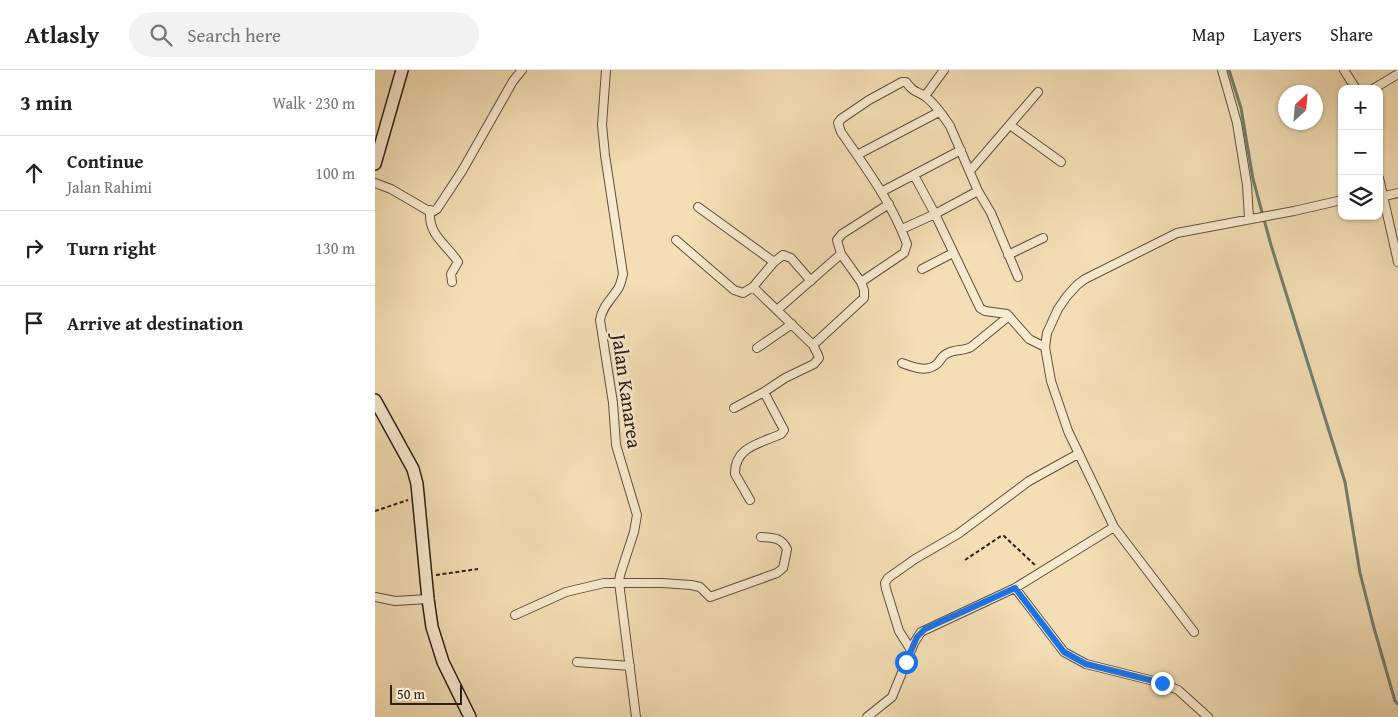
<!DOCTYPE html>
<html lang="en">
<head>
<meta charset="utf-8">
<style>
	:root { --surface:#fff; --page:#f2f2f2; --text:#222; --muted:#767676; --line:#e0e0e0 }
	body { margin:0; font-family:"Gentium Book Plus",serif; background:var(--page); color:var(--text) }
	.controls { position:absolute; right:15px; top:15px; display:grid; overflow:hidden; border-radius:10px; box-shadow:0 1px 4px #0004 }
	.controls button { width:45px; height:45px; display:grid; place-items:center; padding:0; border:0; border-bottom:1px solid var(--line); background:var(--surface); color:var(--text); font:25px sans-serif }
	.compass { position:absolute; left:903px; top:15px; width:45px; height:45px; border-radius:50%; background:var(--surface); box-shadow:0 1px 4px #0004; rotate:26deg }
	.scale { position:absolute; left:15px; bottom:12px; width:72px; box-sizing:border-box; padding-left:5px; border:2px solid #2d2016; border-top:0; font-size:14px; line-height:18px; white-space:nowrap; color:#2d2016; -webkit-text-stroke:4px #f8eacf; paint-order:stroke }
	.stop { position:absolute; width:15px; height:15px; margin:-11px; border:4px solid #1a73e8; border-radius:50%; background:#fff }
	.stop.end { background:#1a73e8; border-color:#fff; box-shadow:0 1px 5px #0008 }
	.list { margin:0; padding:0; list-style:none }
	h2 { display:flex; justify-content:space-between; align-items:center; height:65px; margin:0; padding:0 20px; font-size:21px }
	h2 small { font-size:16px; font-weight:400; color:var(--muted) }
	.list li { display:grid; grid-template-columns:32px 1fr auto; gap:15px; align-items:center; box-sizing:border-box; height:75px; padding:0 20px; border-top:1px solid var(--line) }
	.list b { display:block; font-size:19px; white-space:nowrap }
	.list p { margin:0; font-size:16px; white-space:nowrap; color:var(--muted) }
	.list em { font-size:16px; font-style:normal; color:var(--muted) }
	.icon { flex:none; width:28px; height:28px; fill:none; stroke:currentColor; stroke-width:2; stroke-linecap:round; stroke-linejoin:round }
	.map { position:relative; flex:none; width:1023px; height:647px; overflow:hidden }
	header { display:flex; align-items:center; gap:30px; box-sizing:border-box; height:70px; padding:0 25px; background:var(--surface); border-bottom:1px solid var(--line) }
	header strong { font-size:24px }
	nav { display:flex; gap:28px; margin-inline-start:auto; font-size:18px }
	.search { width:350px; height:45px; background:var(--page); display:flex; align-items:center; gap:12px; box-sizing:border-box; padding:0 18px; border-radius:28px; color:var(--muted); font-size:19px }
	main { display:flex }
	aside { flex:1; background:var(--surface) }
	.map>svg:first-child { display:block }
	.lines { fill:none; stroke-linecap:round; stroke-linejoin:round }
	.stream { stroke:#707e6e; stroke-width:3 }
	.street-casing { stroke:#5f503e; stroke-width:10 }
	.secondary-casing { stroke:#2d2016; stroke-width:14 }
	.path { stroke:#2d2016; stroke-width:2; stroke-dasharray:4 2.5; stroke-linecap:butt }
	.street { stroke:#f8eacf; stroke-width:8 }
	.secondary { stroke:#f8eacf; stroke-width:11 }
	.route { stroke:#1a73e8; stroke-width:6 }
	.labels { text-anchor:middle; stroke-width:5; stroke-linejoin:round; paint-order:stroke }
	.street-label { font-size:20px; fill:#2d2016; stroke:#f8eacf }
</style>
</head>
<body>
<header>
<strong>Atlasly</strong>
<div class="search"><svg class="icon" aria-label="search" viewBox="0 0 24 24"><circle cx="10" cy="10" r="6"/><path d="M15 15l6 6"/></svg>Search here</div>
<nav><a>Map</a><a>Layers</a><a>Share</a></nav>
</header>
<main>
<aside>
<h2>3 min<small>Walk · 230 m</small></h2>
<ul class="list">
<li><svg class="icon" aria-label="ahead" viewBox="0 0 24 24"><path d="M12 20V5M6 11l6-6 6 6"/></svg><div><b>Continue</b><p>Jalan Rahimi</p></div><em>100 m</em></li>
<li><svg class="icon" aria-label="right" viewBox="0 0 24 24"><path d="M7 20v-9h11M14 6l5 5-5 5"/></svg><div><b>Turn right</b></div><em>130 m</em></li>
<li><svg class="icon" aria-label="arrive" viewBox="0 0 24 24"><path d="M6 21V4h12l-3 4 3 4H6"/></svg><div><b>Arrive at destination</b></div></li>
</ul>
</aside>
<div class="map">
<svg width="1023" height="647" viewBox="0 0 1023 647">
	<rect width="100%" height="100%" fill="#f4deb5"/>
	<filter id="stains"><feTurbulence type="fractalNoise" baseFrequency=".004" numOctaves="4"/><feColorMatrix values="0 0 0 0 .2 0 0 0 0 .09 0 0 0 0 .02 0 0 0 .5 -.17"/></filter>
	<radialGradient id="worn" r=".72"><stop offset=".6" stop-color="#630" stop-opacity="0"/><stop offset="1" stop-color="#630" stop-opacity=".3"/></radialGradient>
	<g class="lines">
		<path class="stream" d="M854,0L866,38L878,109L896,175L970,412L985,503L999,558L1020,631L1023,634"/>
		<g class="street-casing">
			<path id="street" d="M231,0L227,55L230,85L248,204C247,208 246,213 244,217C238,228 227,236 225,250L238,333L241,375L262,445L259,462L245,505L244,512L261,647
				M847,0L862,53L872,115L874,148
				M969,0L981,19
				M998,19L1023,4
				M550,26L569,0
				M635,55L686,92
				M482,85L564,42
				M595,101L663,22
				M539,105L560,144L605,238L610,241L632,244L654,269L670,277
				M1004,108L1023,192
				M0,113L16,119L52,140L59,141L62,139L87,101L138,11L147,0
				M506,122L586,80
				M1010,126L1023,123
				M514,134L467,164L462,170L466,184L486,212L529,183L532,174C517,133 491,98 466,62L463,53L466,49L494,30L527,12H531C540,24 541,20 551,27C559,33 569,47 575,56L603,121
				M323,137L399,192
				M55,140C53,166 71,173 83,192L76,204L77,212
				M527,159L560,144L603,121L616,143L643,207
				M301,170L359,220L368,223L378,217
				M633,185L668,168
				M547,199L578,183
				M402,240L466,184
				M438,275L489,228V220L486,212
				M382,278L417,254
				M527,293C538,297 551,303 562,294C566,290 567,285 573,283C581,279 589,281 596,277L634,246
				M359,338L389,322L410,308L439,294L444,288L443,285L438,275L378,217L399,192L408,185L416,188L436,211
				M375,430L360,404C359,377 386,373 406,364L409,360L389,322
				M640,518L689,582L711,594L787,613L803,620L833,647
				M0,527L20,531L53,529
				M140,545L191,522L229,513H287L316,515L325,517L335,527L402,503L408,498L409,494L412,479C406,467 398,468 386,467
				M819,562L739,457L693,361L676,311L670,277L672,263L683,239L692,226L702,215L710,209L802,163L919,141L967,130
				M536,580L524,561L511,519L510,513L513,508L540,489L583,464L654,411L703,384
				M202,592L255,596
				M492,647L517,627L539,573L546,562L640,518L739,457"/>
		</g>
		<g class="secondary-casing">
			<path id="secondary" d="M0,94L27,0
				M0,330L38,399L42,414L53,529L57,557L68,592L95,647"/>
		</g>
		<path class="path" d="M0,441L33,430
			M590,490L626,466H629L661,496
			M61,505L103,499"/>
		<use href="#street" class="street"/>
		<use href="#secondary" class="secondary"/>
	</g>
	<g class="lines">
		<path class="route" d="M531,592L542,567L550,559L640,518L689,582L711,594L787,613"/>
	</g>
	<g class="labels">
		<g class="street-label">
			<text transform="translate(252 321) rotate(82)" y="7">Jalan Kanarea</text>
		</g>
	</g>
	<rect width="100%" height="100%" filter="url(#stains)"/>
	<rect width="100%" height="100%" fill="url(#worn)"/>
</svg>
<div class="controls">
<button>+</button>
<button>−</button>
<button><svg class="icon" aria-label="layers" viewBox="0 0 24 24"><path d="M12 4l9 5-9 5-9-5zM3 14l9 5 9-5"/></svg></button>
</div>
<svg class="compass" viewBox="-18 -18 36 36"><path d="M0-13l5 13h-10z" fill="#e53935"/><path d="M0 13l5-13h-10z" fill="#767676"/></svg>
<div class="scale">50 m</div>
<div class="stop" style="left:531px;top:592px"></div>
<div class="stop end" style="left:787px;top:613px"></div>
</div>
</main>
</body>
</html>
